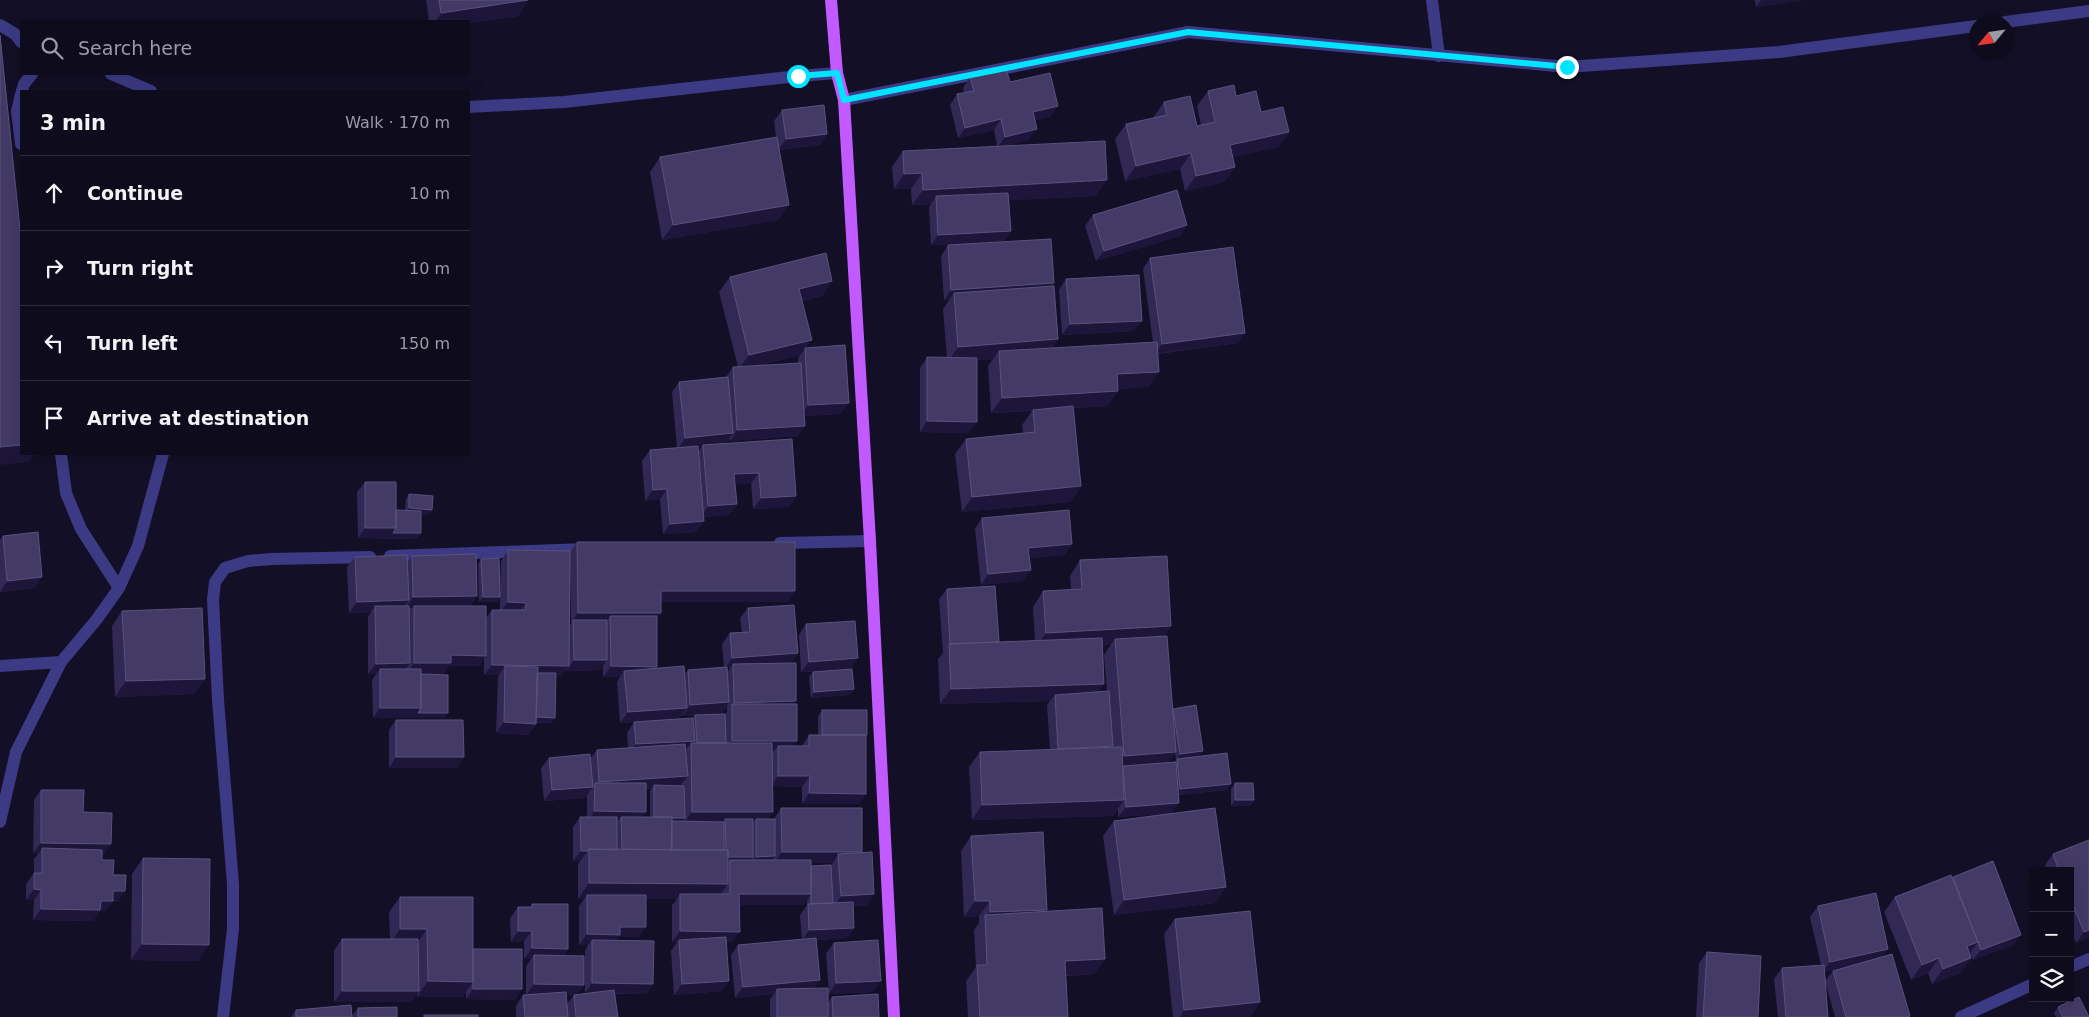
<!DOCTYPE html>
<html lang="en">
<head>
<meta charset="utf-8">
<style>
	:root { --surface:#0e0b1c; --page:#1c1929; --text:#f1f3f6; --muted:#9b9ba3; --line:#2e2b3b }
	body { margin:0; font-family:"DejaVu Sans",sans-serif; background:var(--page); color:var(--text) }
	.controls { position:absolute; right:15px; bottom:15px; display:grid; overflow:hidden; border-radius:0px; box-shadow:0 5px 20px #0002 }
	.controls button { width:45px; height:45px; display:grid; place-items:center; padding:0; border:0; border-bottom:1px solid var(--line); background:var(--surface); color:var(--text); font:25px sans-serif }
	.compass { position:absolute; left:1969px; top:15px; width:45px; height:45px; border-radius:50%; background:var(--surface); box-shadow:0 5px 20px #0002; rotate:241deg }
	.stop { position:absolute; width:15px; height:15px; margin:-11px; border:4px solid #00e5ff; border-radius:50%; background:#fff }
	.stop.end { background:#00e5ff; border-color:#fff; box-shadow:0 1px 5px #0008 }
	.list { margin:0; padding:0; list-style:none }
	h2 { display:flex; justify-content:space-between; align-items:center; height:65px; margin:0; padding:0 20px; font-size:21px }
	h2 small { font-size:16px; font-weight:400; color:var(--muted) }
	.list li { display:grid; grid-template-columns:32px 1fr auto; gap:15px; align-items:center; box-sizing:border-box; height:75px; padding:0 20px; border-top:1px solid var(--line) }
	.list b { display:block; font-size:19px; white-space:nowrap }
	.list em { font-size:16px; font-style:normal; color:var(--muted) }
	.icon { flex:none; width:28px; height:28px; fill:none; stroke:currentColor; stroke-width:2; stroke-linecap:round; stroke-linejoin:round }
	.map { position:relative; flex:none; width:2089px; height:1017px; overflow:hidden }
	.search { position:absolute; background:var(--surface); box-shadow:0 5px 20px #0002; left:20px; top:20px; width:450px; height:55px; display:flex; align-items:center; gap:12px; box-sizing:border-box; padding:0 18px; border-radius:0px; color:var(--muted); font-size:19px }
	.panel { position:absolute; background:var(--surface); box-shadow:0 5px 20px #0002; left:20px; top:90px; width:450px; height:365px; border-radius:0px }
	.map>svg:first-child { display:block }
	.lines { fill:none; stroke-linecap:round; stroke-linejoin:round }
	.minor { stroke:#3d3a85; stroke-width:12 }
	.major { stroke:#c25bff; stroke-width:12 }
	.wall { fill:#312854; fill-rule:evenodd }
	.shaded-wall { fill:#1d163a }
	.building { fill:#433a66; stroke:#5a527e }
	.route { stroke:#00e5ff; stroke-width:6 }
</style>
</head>
<body>
<div class="map">
<svg width="2089" height="1017" viewBox="0 0 2089 1017">
	<rect width="100%" height="100%" fill="#130f26"/>
	<g class="lines">
		<path class="minor" d="M1432,0L1439,56
			M2005,22L2089,11
			M0,25L15,34L21,42
			M111,74L151,91
			M22,91L24,84L32,74
			M21,94L17,111L21,144
			M844,100L1188,32L1567,67L1779,52L1976,26
			M469,107L564,102L798,76L837,73
			M61,454L66,493L81,529L119,588
			M780,543L870,541
			M390,556L587,549
			M0,666L61,662
			M0,822L16,752L61,662L97,619L119,588L138,546L163,454
			M2070,967L2089,959
			M223,1017L233,929V884L218,700L213,600L215,582L225,568L248,561L272,559L370,557
			M1961,1017L2033,984"/>
		<path class="major" d="M831,0L837,73L844,100L870,541L894,1017"/>
	</g>
	<path class="wall" d="M426,0H528L518,16L469,23V21H429Z
		M1755,0H1803L1756,7Z
		M970,77L1010,82L1050,117L1035,120L1029,140L1003,146L1096,196L1009,200L1011,231L1003,242L1054,283L1053,286L1058,339L1052,348L1153,342L1143,269L1150,258L1245,333L1238,343L1158,354L1159,372L1148,387L1118,389V391L1107,406L1074,408L1081,486L1071,502L962,512L955,454L966,439L1023,433L1022,425L1032,411L991,413L988,366L993,359L977,360L969,433L920,432V368L927,357L947,358L943,309L949,300H944L941,256L948,245L1001,242L931,245L929,207L931,204L912,205L911,189H894L892,167L903,151L997,146L994,130L958,138L950,105L957,94L964,93L963,88Z
		M1208,91L1236,96L1261,112L1289,132L1278,147L1233,157L1235,167L1224,182L1185,191L1180,169L1125,181L1115,139L1126,124L1153,118L1164,102L1197,126L1201,125L1197,106Z
		M782,110L827,134L820,145L779,150L789,205L778,220L662,240L650,172L660,157L776,137L774,121Z
		M1093,215L1187,225L1180,236L1096,261L1085,226Z
		M730,277L832,281L822,296L802,301L806,348L841,414L804,416L798,436L730,441L729,439L726,443L796,496L789,507L753,509L751,483L735,484L737,504L729,515L703,517L704,521L696,532L663,534L660,499L645,501L642,461L650,450L677,448L672,392L679,382L726,377L733,367H738L719,292ZM800,355L798,358V363L757,366ZM702,446L698,452V447Z
		M1066,279L1134,331L1062,335L1059,290Z
		M365,482L396,510L405,511L406,499L409,494L428,515L421,514V533L417,539L358,538L357,492Z
		M982,518L1072,544L1065,555L1029,558L1023,581L981,585L975,529Z
		M3,536L35,588L0,592V540Z
		M577,542L788,602H661L657,619V667L656,668L684,675L688,670L724,667L722,644L730,633L742,632L740,618L748,608L798,653L791,663L796,701L794,704L793,746H802L809,735H818V716L822,710L867,735L866,737V794L859,804H802V787L773,786L768,819H774L781,808L862,852L874,894L867,905L853,906L854,928L847,938L816,940L820,980L814,988L828,1003L832,997L879,1017H770V999L774,994L735,998L731,955L738,945L802,939L800,915L807,905V900L804,905H739L732,942H726L722,991L674,995L671,951L677,942H672V905L677,899H646V927L638,937H618L616,940L653,984L646,994H615L618,1017H516V1006L523,995H526V966L531,959H524V941L511,942L510,918L518,907H530L532,904L568,949L564,955L584,985L577,995L588,993H585V951L588,945H579V906L584,899H578V865L580,861H573V827L580,817H587V795L585,798L544,801L541,768L549,758L590,759L597,750L628,748L627,733L634,722L693,718L695,715L725,714L727,712V706L722,713L682,716V714L679,719L620,723L617,682L620,677H603V665L600,670L566,671V669L561,676H556L555,718L551,723H536V724L528,735L496,733L498,677L499,675H484V658L479,666H449L444,674H421L444,718H373L372,680L376,674H368V617L371,612L349,613L347,567L355,557L407,563L412,556L477,596L470,606L486,618L492,610H500V597L497,602H479L478,565L481,559L500,593L501,561L508,550L570,552ZM570,577L571,624L569,626ZM727,668H730L727,673ZM652,788L650,791V817H643L646,789ZM811,863H833L831,865L833,903L811,866ZM566,995H574L567,1004Z
		M1080,560L1171,626L1164,636L1172,709L1203,751L1199,756L1227,790L1178,795L1172,813L1226,887L1215,903L1114,915L1103,836L1114,821L1170,813L1118,817V809L1113,816L972,820L969,767L980,752L1050,750L1047,705L1050,701L940,704L938,659L943,653L939,599L947,589L999,642L1035,641L1033,607L1043,591L1071,590L1070,576ZM1111,644L1104,655L1107,692H1098L1104,684L1103,645ZM1175,753L1176,760L1175,762H1168Z
		M122,611L205,679L194,694L115,697L112,626Z
		M806,624L851,669L801,672L799,635Z
		M813,672L854,689L850,695L811,698L809,677Z
		M396,720L464,757L457,768H389V730Z
		M1235,783L1254,800L1250,806H1231V789Z
		M41,790L83,812L104,855H102V860L113,875L118,902H112L105,911H100L93,921L33,920L34,900H26V884L34,873V859L38,854L33,853L34,800Z
		M971,836L1047,910L1046,911L1105,959L1094,974L1066,976L1068,1017H968L966,981L976,967L974,930L979,923V916L964,917L961,851Z
		M2089,840V937L2076,943L2070,927V871H2047L2045,865L2053,854Z
		M143,858L198,961L131,960L132,874Z
		M1952,877L2021,935L2013,945L1973,960L1970,953V954L1971,958L1960,973L1932,984L1928,973L1911,980L1884,912L1895,897Z
		M400,897L473,949L515,1000L466,999V992L462,997H417V994L411,1002H334V950L342,939H390L389,912Z
		M1818,906L1888,949L1882,957L1910,1017H1835L1825,981L1833,971L1844,967L1824,972L1828,1017H1778L1774,979L1782,968L1821,965L1810,917Z
		M1175,919L1260,1002L1250,1017H1173L1164,934Z
		M834,943L873,992L829,994L826,953Z
		M1707,952L1758,1017H1696L1699,963Z
		M2058,1007L2089,1017H2056L2054,1013Z
		M358,1008L397,1017H296L352,1016Z
		M296,1010V1017H291Z"/>
	<path class="shaded-wall" d="M528,0L518,16L469,23V21H436L441,13Z
		M1761,0H1803L1756,7Z
		M1058,106L1050,117L1026,123L1033,112Z
		M1001,119L994,130L958,138L965,128Z
		M1037,129L1029,140L998,147L1005,137Z
		M1289,132L1278,147L1219,160L1230,145Z
		M827,134L820,145L778,150L786,139Z
		M1191,153L1180,169L1125,181L1136,166Z
		M1235,167L1224,182L1185,191L1196,176Z
		M922,173L911,189H894L904,174Z
		M1107,180L1096,196L937,204L936,196L931,204L912,205L923,190Z
		M789,205L778,220L662,240L673,225Z
		M1187,225L1180,236L1096,261L1104,251Z
		M1011,231L1003,242L931,245L938,235Z
		M832,281L822,296L788,304L799,289Z
		M1054,283L1047,294L954,293L949,300H944L951,290Z
		M1142,321L1134,331L1062,335L1070,324Z
		M1245,333L1238,343L1154,354L1162,344Z
		M1058,339L1047,355L999,351L993,359L947,363L958,347Z
		M812,340L800,355L738,370L749,355Z
		M1159,372L1148,387L1106,390L1117,374Z
		M1118,391L1107,406L991,413L1002,398Z
		M849,403L841,414L801,416L808,405Z
		M927,421L977,422L969,433L920,432Z
		M805,426L798,436L730,441L737,430Z
		M733,433L726,444L703,445L702,446L678,449L685,438Z
		M21,445V454H35L29,462L0,465V447Z
		M759,473L751,483L727,485L734,474Z
		M1081,486L1071,502L962,512L972,497Z
		M667,489L660,499L645,501L653,490Z
		M796,496L789,507L753,509L761,498Z
		M737,504L729,515L701,517L708,506Z
		M409,508L432,510L428,515L405,513Z
		M704,521L696,532L663,534L670,524Z
		M365,528H396L421,533L417,539L358,538Z
		M1072,544L1065,555L1021,559L1028,548Z
		M1031,570L1023,581L981,585L988,574Z
		M42,577L35,588L0,592L7,581Z
		M661,591H795L788,602H654Z
		M477,596L470,607L414,606L413,608H406L413,597Z
		M483,597H500L497,602H479Z
		M409,600L401,611L375,606L371,612L349,613L357,602Z
		M508,602L526,603L518,613H500Z
		M578,613H661L654,624L610,616L605,624L573,620L570,624Z
		M1171,626L1160,641L1115,639L1111,644L1036,648L1046,633Z
		M798,653L790,664H733L730,668L725,669L732,658Z
		M451,655L486,656L479,666H449L444,674H406L414,663Z
		M858,658L851,669L801,672L809,662Z
		M574,660H607L600,670L566,671Z
		M410,663L402,674L380,669L376,674H368L376,664Z
		M492,665L569,666L561,676H534L505,666L499,675H484Z
		M611,666L657,667L650,677L624,671L620,677H603Z
		M205,679L194,694L115,697L126,681Z
		M1104,684L1093,699L1055,695L1050,701L940,704L951,689Z
		M854,689L850,695L811,698L814,692Z
		M796,701L789,712L732,706L734,703Z
		M729,702L722,713L682,716L690,705Z
		M380,708H421L448,713L444,718H373Z
		M687,708L679,719L620,723L628,712Z
		M532,717L555,718L551,723L529,722Z
		M504,722L536,724L528,735L496,733Z
		M695,741L691,746V743L685,751L629,755L636,744Z
		M732,741H797L789,751L778,746L774,751H725Z
		M1113,746L1106,757L1058,749Z
		M1203,751L1199,757L1176,760L1180,754Z
		M1176,752L1165,767L1113,771L1124,756Z
		M396,757H464L457,768H389Z
		M688,776L680,786L654,785L652,788L595,792V789L599,782Z
		M778,776H810L802,787L771,786Z
		M1231,784L1227,790L1176,795L1180,789Z
		M593,787L585,798L544,801L552,790Z
		M809,793L866,794L859,804H802Z
		M1124,800L1113,816L972,820L982,805Z
		M1235,800H1254L1250,806H1231Z
		M1179,803L1172,813L1118,817L1126,807Z
		M594,811L646,812L639,823L621,817L617,822H587Z
		M692,812H773L765,823L756,819L753,823L725,819L723,823H684Z
		M654,818H685L681,824Z
		M41,843L111,844L104,855L42,854V848L38,854L33,853Z
		M581,851H588L580,861H573Z
		M782,852H862L855,863L838,854L833,863H774Z
		M775,856L771,862H752L756,857Z
		M726,857H753L749,862L730,860L728,862Z
		M589,883L728,884L717,899L680,894L677,899H587V895L584,899H578Z
		M1226,887L1215,903L1114,915L1124,900Z
		M34,889L41,890L34,900H26Z
		M113,891H125L118,902H112L105,911H100L93,921L33,920L41,909L101,901Z
		M739,894H811L804,905H732Z
		M874,894L867,905L834,907L841,896Z
		M975,901H990L979,916L964,917Z
		M1047,910L1036,925L985,920L990,912Z
		M620,927H646L638,937H618L613,945L592,940L588,945H579L587,934Z
		M854,928L847,938L802,941L809,930Z
		M400,929H427L416,945L390,944Z
		M2089,930V937L2076,943L2084,932Z
		M518,931H532L524,941L511,942Z
		M680,931L740,932L732,942H679V940L677,942H672Z
		M2021,935L2013,945L1973,960L1981,950Z
		M1978,942L1967,957V946Z
		M142,944L209,945L198,961L131,960Z
		M532,948L568,949L561,959L534,955L531,959H524Z
		M1888,949L1881,959L1823,972L1830,962Z
		M1939,958L1928,973L1911,980L1922,965Z
		M1971,958L1960,973L1932,984L1943,969Z
		M1105,959L1094,974L1054,976L1065,961Z
		M820,980L812,990L777,989L774,994L735,998L743,987Z
		M428,981L473,982L462,997H417Z
		M729,981L722,991L674,995L682,984Z
		M881,981L873,992L829,994L836,983Z
		M592,983L653,984L646,994L585,993Z
		M534,984L584,985L577,995H526Z
		M473,989H522L515,1000L466,999Z
		M342,991H419L411,1002H334Z
		M1260,1002L1250,1017H1180L1184,1010Z"/>
	<path class="building" d="M439,0H528L441,13Z
		M0,35L21,239V445L0,447Z
		M1006,69L1010,82L1050,73L1058,106L1033,112L1037,129L1005,137L1001,119L965,128L957,94L974,91L970,77Z
		M1234,85L1236,96L1256,91L1261,112L1283,107L1289,132L1230,145L1235,167L1196,176L1191,153L1136,166L1126,124L1167,115L1164,102L1190,96L1197,126L1215,122L1208,91Z
		M824,105L827,134L786,139L782,110Z
		M777,137L789,205L673,225L660,157Z
		M1105,141L1107,180L923,190L922,173L904,174L903,151Z
		M1177,190L1187,225L1104,251L1093,215Z
		M1008,193L1011,231L938,235L936,196Z
		M1051,239L1054,283L951,290L948,245Z
		M1233,247L1245,333L1162,344L1150,258Z
		M826,253L832,281L799,289L812,340L749,355L730,277Z
		M1139,275L1142,321L1070,324L1066,279Z
		M1054,286L1058,339L958,347L954,293Z
		M1157,342L1159,372L1117,374L1118,391L1002,398L999,351Z
		M845,345L849,403L808,405L805,348Z
		M927,357L977,358V422L927,421Z
		M801,363L805,426L737,430L733,367Z
		M728,377L733,433L685,438L679,382Z
		M1073,406L1081,486L972,497L966,439L1035,432L1033,410Z
		M792,439L796,496L761,498L759,473L734,474L737,504L708,506L703,445Z
		M698,446L704,521L670,524L667,489L653,490L650,450Z
		M365,482H396V528H365Z
		M409,494L433,496L432,510L409,508Z
		M396,510L421,511V533H393L396,528Z
		M1069,510L1072,544L1028,548L1031,570L988,574L982,518Z
		M38,532L42,577L7,581L3,536Z
		M577,542H795V591H661V613H578Z
		M508,550L570,551L569,666L492,665V610H526V603L508,602Z
		M476,554L477,596L413,597L412,556Z
		M407,555L409,600L357,602L355,557Z
		M1167,556L1171,626L1046,633L1043,591L1082,589L1080,560Z
		M499,558L500,597H483L481,559Z
		M995,586L999,642L950,644L947,589Z
		M794,605L798,653L732,658L730,633L750,632L748,608Z
		M375,606H409L410,663L376,664Z
		M414,606H486V656L451,655V663H414Z
		M202,608L205,679L126,681L122,611Z
		M610,616H657V667L611,666Z
		M573,620H607V660H574Z
		M855,621L858,658L809,662L806,624Z
		M1167,636L1176,752L1124,756L1115,639Z
		M1102,638L1104,684L951,689L949,644Z
		M796,663V701L734,703L733,664Z
		M505,666L538,667L536,724L504,722Z
		M684,666L687,708L628,712L624,671Z
		M727,667L729,702L690,705L688,670Z
		M380,669H421V708H380Z
		M852,669L854,689L814,692L813,672Z
		M537,673H556L555,718L536,717Z
		M421,674L448,675V713H418L421,708Z
		M1109,691L1113,746L1058,749L1055,695Z
		M732,704H797V741H732Z
		M1196,705L1203,751L1180,754L1173,709Z
		M822,710H867V735H822Z
		M725,714L726,743H697L695,715Z
		M693,718L695,741L636,744L634,722Z
		M396,720H463L464,757H396Z
		M809,735H866V794L809,793L810,776H778V746H809Z
		M691,743H772L773,812H692Z
		M685,744L688,776L599,782L597,750Z
		M1122,747L1124,800L982,805L980,752Z
		M1227,753L1231,784L1180,789L1177,759Z
		M590,754L593,787L552,790L549,758Z
		M1176,762L1179,803L1126,807L1123,766Z
		M595,783H646V812L594,811Z
		M1235,783H1253L1254,800H1235Z
		M654,785L684,786L685,818H672V817H654Z
		M41,790H84L83,812L112,813L111,844L41,843Z
		M781,808H862V852H782Z
		M1215,808L1226,887L1124,900L1114,821Z
		M580,817H617V850L589,849L588,851H581Z
		M621,817H672V850L622,849Z
		M725,819H753V857H728V850H726Z
		M756,819H775V856L756,857Z
		M672,821L724,822V850H671Z
		M1043,832L1047,910L990,912V901H975L971,836Z
		M2089,840V930L2084,932L2070,898V871H2059L2053,854Z
		M42,848L102,850V860H114L113,875H126L125,891H113V901H101L100,910L41,909V890L34,889V873H42Z
		M589,849L728,850V884L589,883Z
		M872,852L874,894L841,896L838,854Z
		M143,858L210,859L209,945L142,944Z
		M730,860H811V894H739L740,932L680,931V894H730Z
		M1993,861L2021,935L1981,950L1953,877Z
		M831,865L833,903L811,904V866Z
		M1951,875L1978,942L1967,946L1971,958L1943,969L1939,958L1922,965L1895,897Z
		M1876,893L1888,949L1830,962L1818,906Z
		M587,895H646V927H620V935L587,934Z
		M400,897H473V982L428,981L427,929H400Z
		M853,902L854,928L809,930L808,904Z
		M532,904H568V949L532,948V931H518V907H532Z
		M1102,908L1105,959L1065,961L1068,1017H980L977,965H987L985,915Z
		M1250,911L1260,1002L1184,1010L1175,919Z
		M726,937L729,981L682,984L679,940Z
		M816,938L820,980L743,987L738,945Z
		M342,939H418L419,991H342Z
		M592,940L654,941L653,984L592,983Z
		M878,940L881,981L836,983L834,943Z
		M473,949H522V989H473Z
		M1707,952L1761,956L1758,1017H1703Z
		M1892,954L1910,1016L1906,1017H1846L1833,971Z
		M534,955L584,956V985L534,984Z
		M1824,965L1828,1017H1786L1782,968Z
		M828,988V1017H777V989Z
		M614,990L618,1017H576L574,995Z
		M566,992L568,1017H525L523,995Z
		M878,994L879,1017H833L832,997Z
		M2079,997L2089,1017H2063L2058,1007Z
		M351,1005L352,1017H296V1010Z
		M397,1007V1017H358V1008Z
		M424,1015H478V1017H424Z"/>
	<g class="lines">
		<path class="route" d="M798,76L837,73L844,100L1188,32L1567,67"/>
	</g>
</svg>
<div class="controls">
<button>+</button>
<button>−</button>
<button><svg class="icon" aria-label="layers" viewBox="0 0 24 24"><path d="M12 4l9 5-9 5-9-5zM3 14l9 5 9-5"/></svg></button>
</div>
<svg class="compass" viewBox="-18 -18 36 36"><path d="M0-13l5 13h-10z" fill="#e53935"/><path d="M0 13l5-13h-10z" fill="#9b9ba3"/></svg>
<div class="stop" style="left:798px;top:76px"></div>
<div class="stop end" style="left:1567px;top:67px"></div>
<div class="search"><svg class="icon" aria-label="search" viewBox="0 0 24 24"><circle cx="10" cy="10" r="6"/><path d="M15 15l6 6"/></svg>Search here</div>
<section class="panel">
<h2>3 min<small>Walk · 170 m</small></h2>
<ul class="list">
<li><svg class="icon" aria-label="ahead" viewBox="0 0 24 24"><path d="M12 20V5M6 11l6-6 6 6"/></svg><div><b>Continue</b></div><em>10 m</em></li>
<li><svg class="icon" aria-label="right" viewBox="0 0 24 24"><path d="M7 20v-9h11M14 6l5 5-5 5"/></svg><div><b>Turn right</b></div><em>10 m</em></li>
<li><svg class="icon" aria-label="left" viewBox="0 0 24 24"><path d="M17 20v-9H6M10 6l-5 5 5 5"/></svg><div><b>Turn left</b></div><em>150 m</em></li>
<li><svg class="icon" aria-label="arrive" viewBox="0 0 24 24"><path d="M6 21V4h12l-3 4 3 4H6"/></svg><div><b>Arrive at destination</b></div></li>
</ul>
</section>
</div>
</body>
</html>
